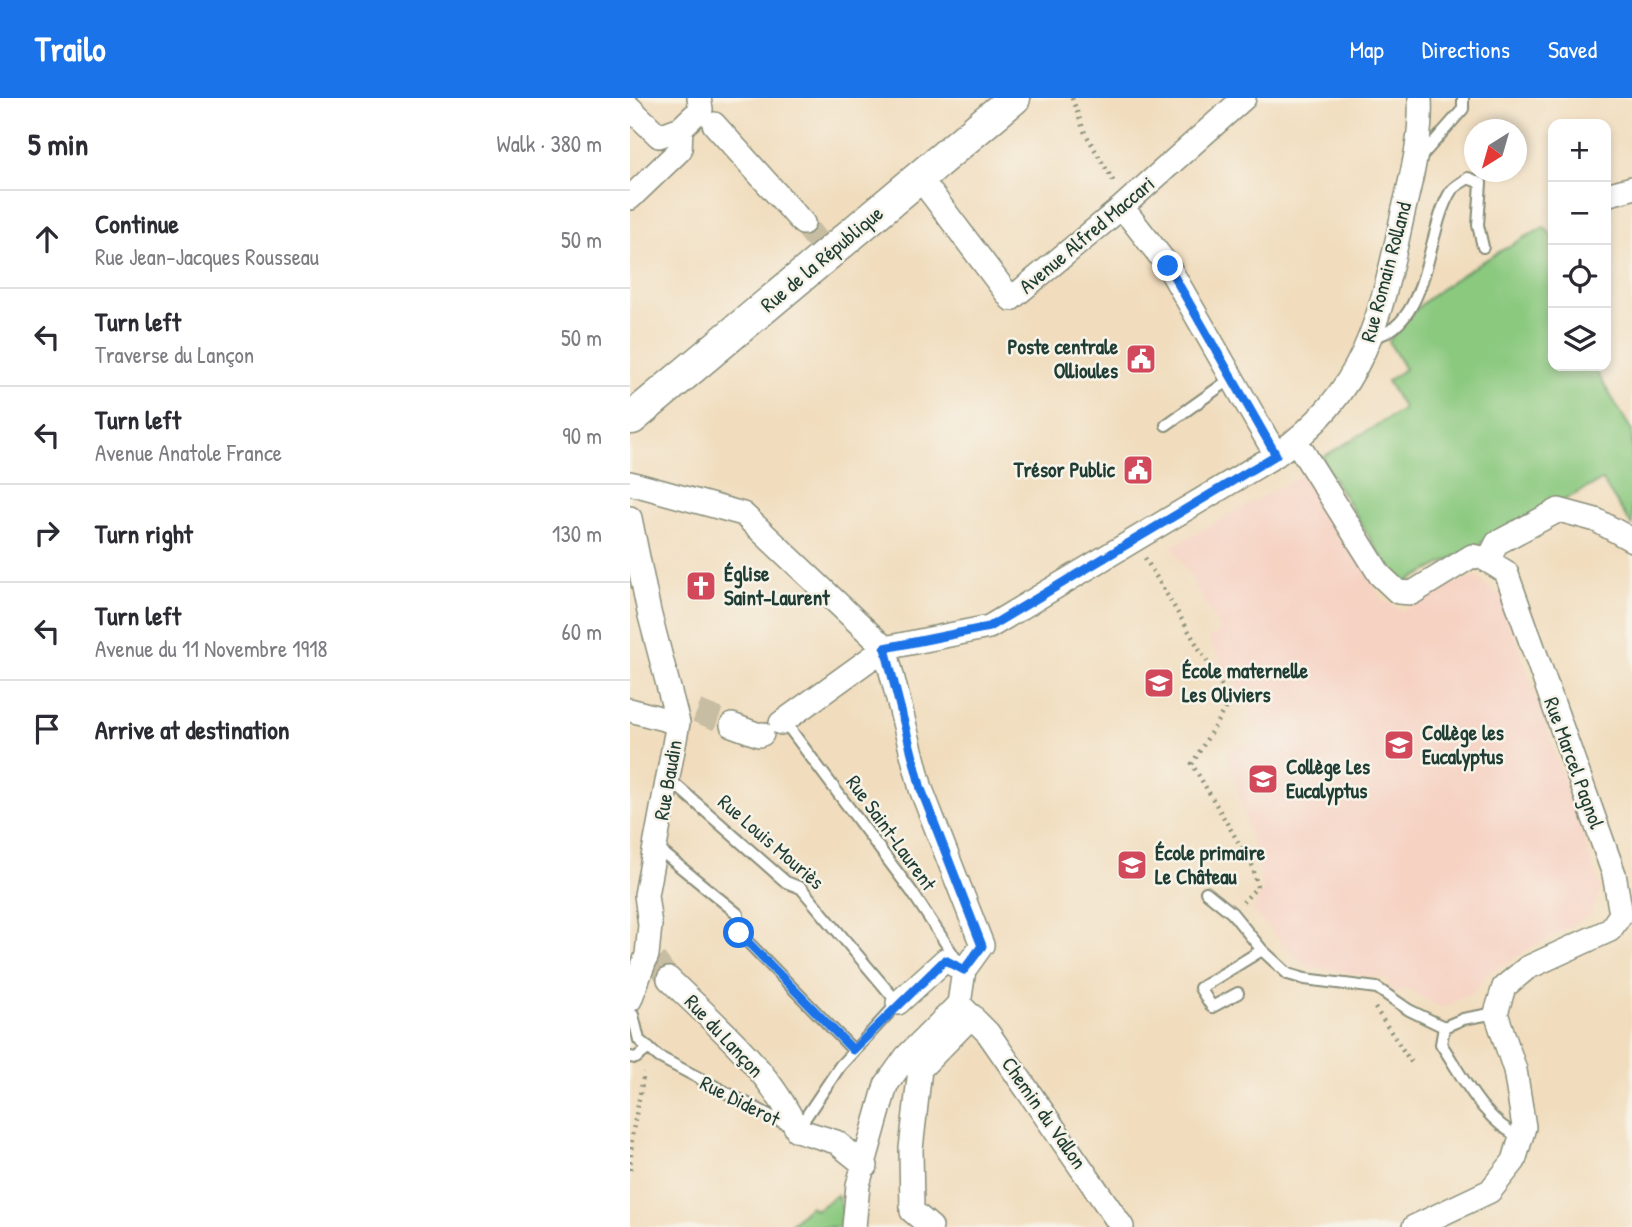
<!DOCTYPE html>
<html lang="en">
<head>
<meta charset="utf-8">
<style>
	:root { --surface:#fff; --page:#f2f2f3; --text:#2b2b33; --muted:#7c7c81; --line:#e1e1e2; --accent:#1a73e8 }
	body { margin:0; font-family:"Patrick Hand",sans-serif; background:var(--page); color:var(--text) }
	.controls { position:absolute; right:21px; top:21px; display:grid; overflow:hidden; border-radius:14px; box-shadow:0 4px 10px #0003 }
	.controls button { width:63px; height:63px; display:grid; place-items:center; padding:0; border:0; border-bottom:2px solid var(--line); background:var(--surface); color:var(--text); font:35px sans-serif }
	.compass { position:absolute; left:834px; top:21px; width:63px; height:63px; border-radius:50%; background:var(--surface); box-shadow:0 4px 10px #0003; rotate:217deg }
	.stop { position:absolute; width:21px; height:21px; margin:-16px; border:5px solid #1a73e8; border-radius:50%; background:#fff }
	.stop.end { background:#1a73e8; border-color:#fff; box-shadow:0 2px 7px #0008 }
	.list { margin:0; padding:0; list-style:none }
	h2 { display:flex; justify-content:space-between; align-items:center; height:91px; margin:0; padding:0 28px; font-size:30px }
	h2 small { font-size:23px; font-weight:400; color:var(--muted) }
	.list li { display:grid; grid-template-columns:46px 1fr auto; gap:21px; align-items:center; box-sizing:border-box; height:98px; padding:0 28px; border-top:2px solid var(--line) }
	.list b { display:block; font-size:26px; white-space:nowrap }
	.list p { margin:0; font-size:23px; white-space:nowrap; color:var(--muted) }
	.list em { font-size:23px; font-style:normal; color:var(--muted) }
	.icon { flex:none; width:38px; height:38px; fill:none; stroke:currentColor; stroke-width:2; stroke-linecap:round; stroke-linejoin:round }
	.map { position:relative; flex:none; width:1002px; height:1129px; overflow:hidden }
	header { display:flex; align-items:center; gap:42px; box-sizing:border-box; height:98px; padding:0 35px; background:var(--accent); color:#fff }
	header strong { font-size:33px }
	nav { display:flex; gap:38px; margin-inline-start:auto; font-size:24px }
	main { display:flex }
	aside { flex:1; background:var(--surface) }
	.map>svg:first-child { display:block }
	.built { fill:#f6d2c3 }
	.green { fill:#8bc97f; stroke:#55835a; stroke-width:2 }
	.lines { fill:none; stroke-linecap:round; stroke-linejoin:round }
	.street-tunnel { stroke:#c7bda2; stroke-width:23; stroke-dasharray:23 11; stroke-linecap:butt }
	.lane-casing { stroke:#888d79; stroke-width:14 }
	.street-casing { stroke:#888d79; stroke-width:26 }
	.secondary-casing { stroke:#888d79; stroke-width:35 }
	.path { stroke:#888d79; stroke-width:4.5; stroke-dasharray:2 5; stroke-linecap:butt }
	.lane { stroke:#fff; stroke-width:10 }
	.street { stroke:#fff; stroke-width:23 }
	.secondary { stroke:#fff; stroke-width:32 }
	.route { stroke:#1a73e8; stroke-width:9 }
	.labels { text-anchor:middle; stroke-width:5; stroke-linejoin:round; paint-order:stroke }
	.street-label { font-size:21px; fill:#1f3d34; stroke:#f7f3e8 }
	.poi-label { font-size:21px; font-weight:bold; fill:#1f3d34; stroke:#f7f3e8; text-anchor:start }
</style>
</head>
<body>
<header>
<strong>Trailo</strong>
<nav><a>Map</a><a>Directions</a><a>Saved</a></nav>
</header>
<main>
<aside>
<h2>5 min<small>Walk · 380 m</small></h2>
<ul class="list">
<li><svg class="icon" aria-label="ahead" viewBox="0 0 24 24"><path d="M12 20V5M6 11l6-6 6 6"/></svg><div><b>Continue</b><p>Rue Jean-Jacques Rousseau</p></div><em>50 m</em></li>
<li><svg class="icon" aria-label="left" viewBox="0 0 24 24"><path d="M17 20v-9H6M10 6l-5 5 5 5"/></svg><div><b>Turn left</b><p>Traverse du Lançon</p></div><em>50 m</em></li>
<li><svg class="icon" aria-label="left" viewBox="0 0 24 24"><path d="M17 20v-9H6M10 6l-5 5 5 5"/></svg><div><b>Turn left</b><p>Avenue Anatole France</p></div><em>90 m</em></li>
<li><svg class="icon" aria-label="right" viewBox="0 0 24 24"><path d="M7 20v-9h11M14 6l5 5-5 5"/></svg><div><b>Turn right</b></div><em>130 m</em></li>
<li><svg class="icon" aria-label="left" viewBox="0 0 24 24"><path d="M17 20v-9H6M10 6l-5 5 5 5"/></svg><div><b>Turn left</b><p>Avenue du 11 Novembre 1918</p></div><em>60 m</em></li>
<li><svg class="icon" aria-label="arrive" viewBox="0 0 24 24"><path d="M6 21V4h12l-3 4 3 4H6"/></svg><div><b>Arrive at destination</b></div></li>
</ul>
</aside>
<div class="map">
<svg width="1002" height="1129" viewBox="0 0 1002 1129">
	<rect width="100%" height="100%" fill="#f7f3e8"/>
	<filter id="ink" filterUnits="userSpaceOnUse"><feTurbulence type="fractalNoise" baseFrequency=".0143" numOctaves="2"/><feDisplacementMap in="SourceGraphic" scale="14" xChannelSelector="R" yChannelSelector="G"/><feConvolveMatrix kernelMatrix="1 2 1 2 8 2 1 2 1" color-interpolation-filters="sRGB"/></filter>
	<filter id="wash" filterUnits="userSpaceOnUse"><feTurbulence type="fractalNoise" baseFrequency=".00686" numOctaves="4" result="noise"/><feDisplacementMap in="SourceGraphic" scale="28" xChannelSelector="R" yChannelSelector="G"/><feGaussianBlur stdDeviation="1.57" result="paint"/><feColorMatrix in="noise" values="0 0 0 0 0 0 0 0 0 0 0 0 0 0 0 0 0 1.4 0 .05"/><feComposite in="paint" operator="in"/></filter>
	<g filter="url(#wash)">
		<rect width="100%" height="100%" fill="#f1ddbe"/>
		<path class="built" d="M677,374L752,502L773,513L822,486L845,479L872,498L971,792L961,816L870,868L854,879L846,893L812,910L777,891L761,894L757,881L674,868L622,813L633,789L597,654L630,640L611,593L608,594L578,541L591,533L542,448Z"/>
		<path class="green" d="M914,129L923,139V268H963L1002,333V428L972,382L769,488L691,360L774,311L757,283L775,271L759,244C785,197 867,155 914,129Z
			M207,1097L215,1118L214,1129H157L180,1108L186,1112Z"/>
	</g>
	<g filter="url(#ink)">
		<g class="lines">
			<path class="street-tunnel" d="M173,125L189,145
				M67,613L102,627
				M25,862L39,881"/>
			<g class="lane-casing">
				<path id="lane" d="M789,61L833,11V0
					M742,239C800,230 796,132 821,93C824,88 833,84 838,80L851,85L848,127L853,149
					M536,327L602,280
					M154,623L282,794L328,864
					M26,749L108,816L109,835L223,952
					M576,794L602,815L632,852L658,876L675,881L747,890L779,912L814,929
					M608,895L582,909L570,890L632,852
					M866,915L833,921L814,929L811,946C835,982 852,1021 891,1040
					M3,917L9,942L29,959L167,1032L210,968L268,905L171,790L156,784L39,681
					M0,959L6,960L19,950"/>
			</g>
			<g class="street-casing">
				<path id="street" d="M0,10L29,38L51,30L71,11L69,0
					M84,26L173,125
					M289,79L381,201L492,109L614,0
					M976,97L1002,90
					M0,100L50,52L51,30
					M492,109L538,168L646,357
					M666,343L750,477L768,494L782,495L842,458L853,460L876,474L984,776L991,816L980,832L897,870L874,889L866,915L885,972L894,1029L884,1063L860,1093L784,1129
					M0,385L113,416L255,550
					M0,420L19,514L48,625L16,797L20,827L17,857L0,902
					M858,463L867,445L929,412L966,422L1002,442
					M255,550L291,691L352,847L334,872L329,906
					M0,612L48,625
					M151,625L255,550L359,529L646,357C736,294 751,217 773,115C782,76 792,40 790,0
					M102,627L129,637L132,636
					M39,881C86,927 140,971 167,1032L206,1044L236,1068
					M268,905L315,862L334,872
					M329,906L358,935L492,1129
					M290,971L281,1051L282,1113L301,1129
					M290,971L342,918
					M224,1129L228,1087L256,987L276,959L329,906"/>
			</g>
			<g class="secondary-casing">
				<path id="secondary" d="M2,320L384,0"/>
			</g>
			<path class="path" d="M442,0L454,33L485,86
				M515,460L600,602L562,666L623,769L627,789L613,804
				M745,910L783,967
				M0,1072L2,1038L14,975"/>
			<use href="#lane" class="lane"/>
			<use href="#street" class="street"/>
			<use href="#secondary" class="secondary"/>
		</g>
	</g>
	<g class="lines" filter="url(#ink)">
		<path class="route" d="M109,835L223,952L315,862L334,872L352,848L291,691L255,550L359,529L646,357L538,168"/>
	</g>
	<defs>
		<g id="civic-square" transform="scale(1.575)"><rect x="-9" y="-9" width="18" height="18" rx="4" fill="#d1495b" stroke="#f7f3e8"/><path d="M-.6-6.5H3V-4.5H.6V-3L4-1V1h2V6H-6V1h2V-1L-.6-3ZM-1.2 2.5V6h2.4V2.5Z" fill="#fff"/></g>
		<g id="church-square" transform="scale(1.575)"><rect x="-9" y="-9" width="18" height="18" rx="4" fill="#d1495b" stroke="#f7f3e8"/><path d="M-1.2-6h2.4v3.5h3.3v2.4h-3.3V6h-2.4V-.1h-3.3v-2.4h3.3Z" fill="#fff"/></g>
		<g id="school-square" transform="scale(1.575)"><rect x="-9" y="-9" width="18" height="18" rx="4" fill="#d1495b" stroke="#f7f3e8"/><path d="M0-5L7-2L0 1L-7-2ZM-4 1L0 2.5L4 1V4Q0 6-4 4Z" fill="#fff"/></g>
	</defs>
	<g fill-rule="evenodd">
		<use href="#civic-square" x="511" y="261"/>
		<use href="#civic-square" x="508" y="372"/>
		<use href="#church-square" x="71" y="488"/>
		<use href="#school-square" x="529" y="585"/>
		<use href="#school-square" x="769" y="647"/>
		<use href="#school-square" x="633" y="681"/>
		<use href="#school-square" x="502" y="767"/>
	</g>
	<g class="labels">
		<g class="street-label">
			<text transform="translate(457 137) rotate(-40)" y="7">Avenue Alfred Maccari</text>
			<text transform="translate(192 161) rotate(-40)" y="7">Rue de la République</text>
			<text transform="translate(756 174) rotate(-75)" y="7">Rue Romain Rolland</text>
			<text transform="translate(944 665) rotate(70)" y="7">Rue Marcel Pagnol</text>
			<text transform="translate(38 682) rotate(-80)" y="7">Rue Baudin</text>
			<text transform="translate(261 735) rotate(54)" y="7">Rue Saint-Laurent</text>
			<text transform="translate(141 744) rotate(41)" y="7">Rue Louis Mouriès</text>
			<text transform="translate(94 938) rotate(47)" y="7">Rue du Lançon</text>
			<text transform="translate(110 1003) rotate(27)" y="7">Rue Diderot</text>
			<text transform="translate(414 1015) rotate(55)" y="7">Chemin du Vallon</text>
		</g>
		<g class="poi-label">
			<text x="488" y="256" text-anchor="end">Poste centrale<tspan x="488" dy="24">Ollioules</tspan></text>
			<text x="485" y="379" text-anchor="end">Trésor Public</text>
			<text x="94" y="483">Église<tspan x="94" dy="24">Saint-Laurent</tspan></text>
			<text x="552" y="580">École maternelle<tspan x="552" dy="24">Les Oliviers</tspan></text>
			<text x="792" y="642">Collège les<tspan x="792" dy="24">Eucalyptus</tspan></text>
			<text x="656" y="676">Collège Les<tspan x="656" dy="24">Eucalyptus</tspan></text>
			<text x="525" y="762">École primaire<tspan x="525" dy="24">Le Château</tspan></text>
		</g>
	</g>
</svg>
<div class="controls">
<button>+</button>
<button>−</button>
<button><svg class="icon" aria-label="locate" viewBox="0 0 24 24"><circle cx="12" cy="12" r="6"/><path d="M12 2v4M12 18v4M2 12h4M18 12h4"/></svg></button>
<button><svg class="icon" aria-label="layers" viewBox="0 0 24 24"><path d="M12 4l9 5-9 5-9-5zM3 14l9 5 9-5"/></svg></button>
</div>
<svg class="compass" viewBox="-18 -18 36 36"><path d="M0-13l5 13h-10z" fill="#e53935"/><path d="M0 13l5-13h-10z" fill="#7c7c81"/></svg>
<div class="stop" style="left:109px;top:835px"></div>
<div class="stop end" style="left:538px;top:168px"></div>
</div>
</main>
</body>
</html>
